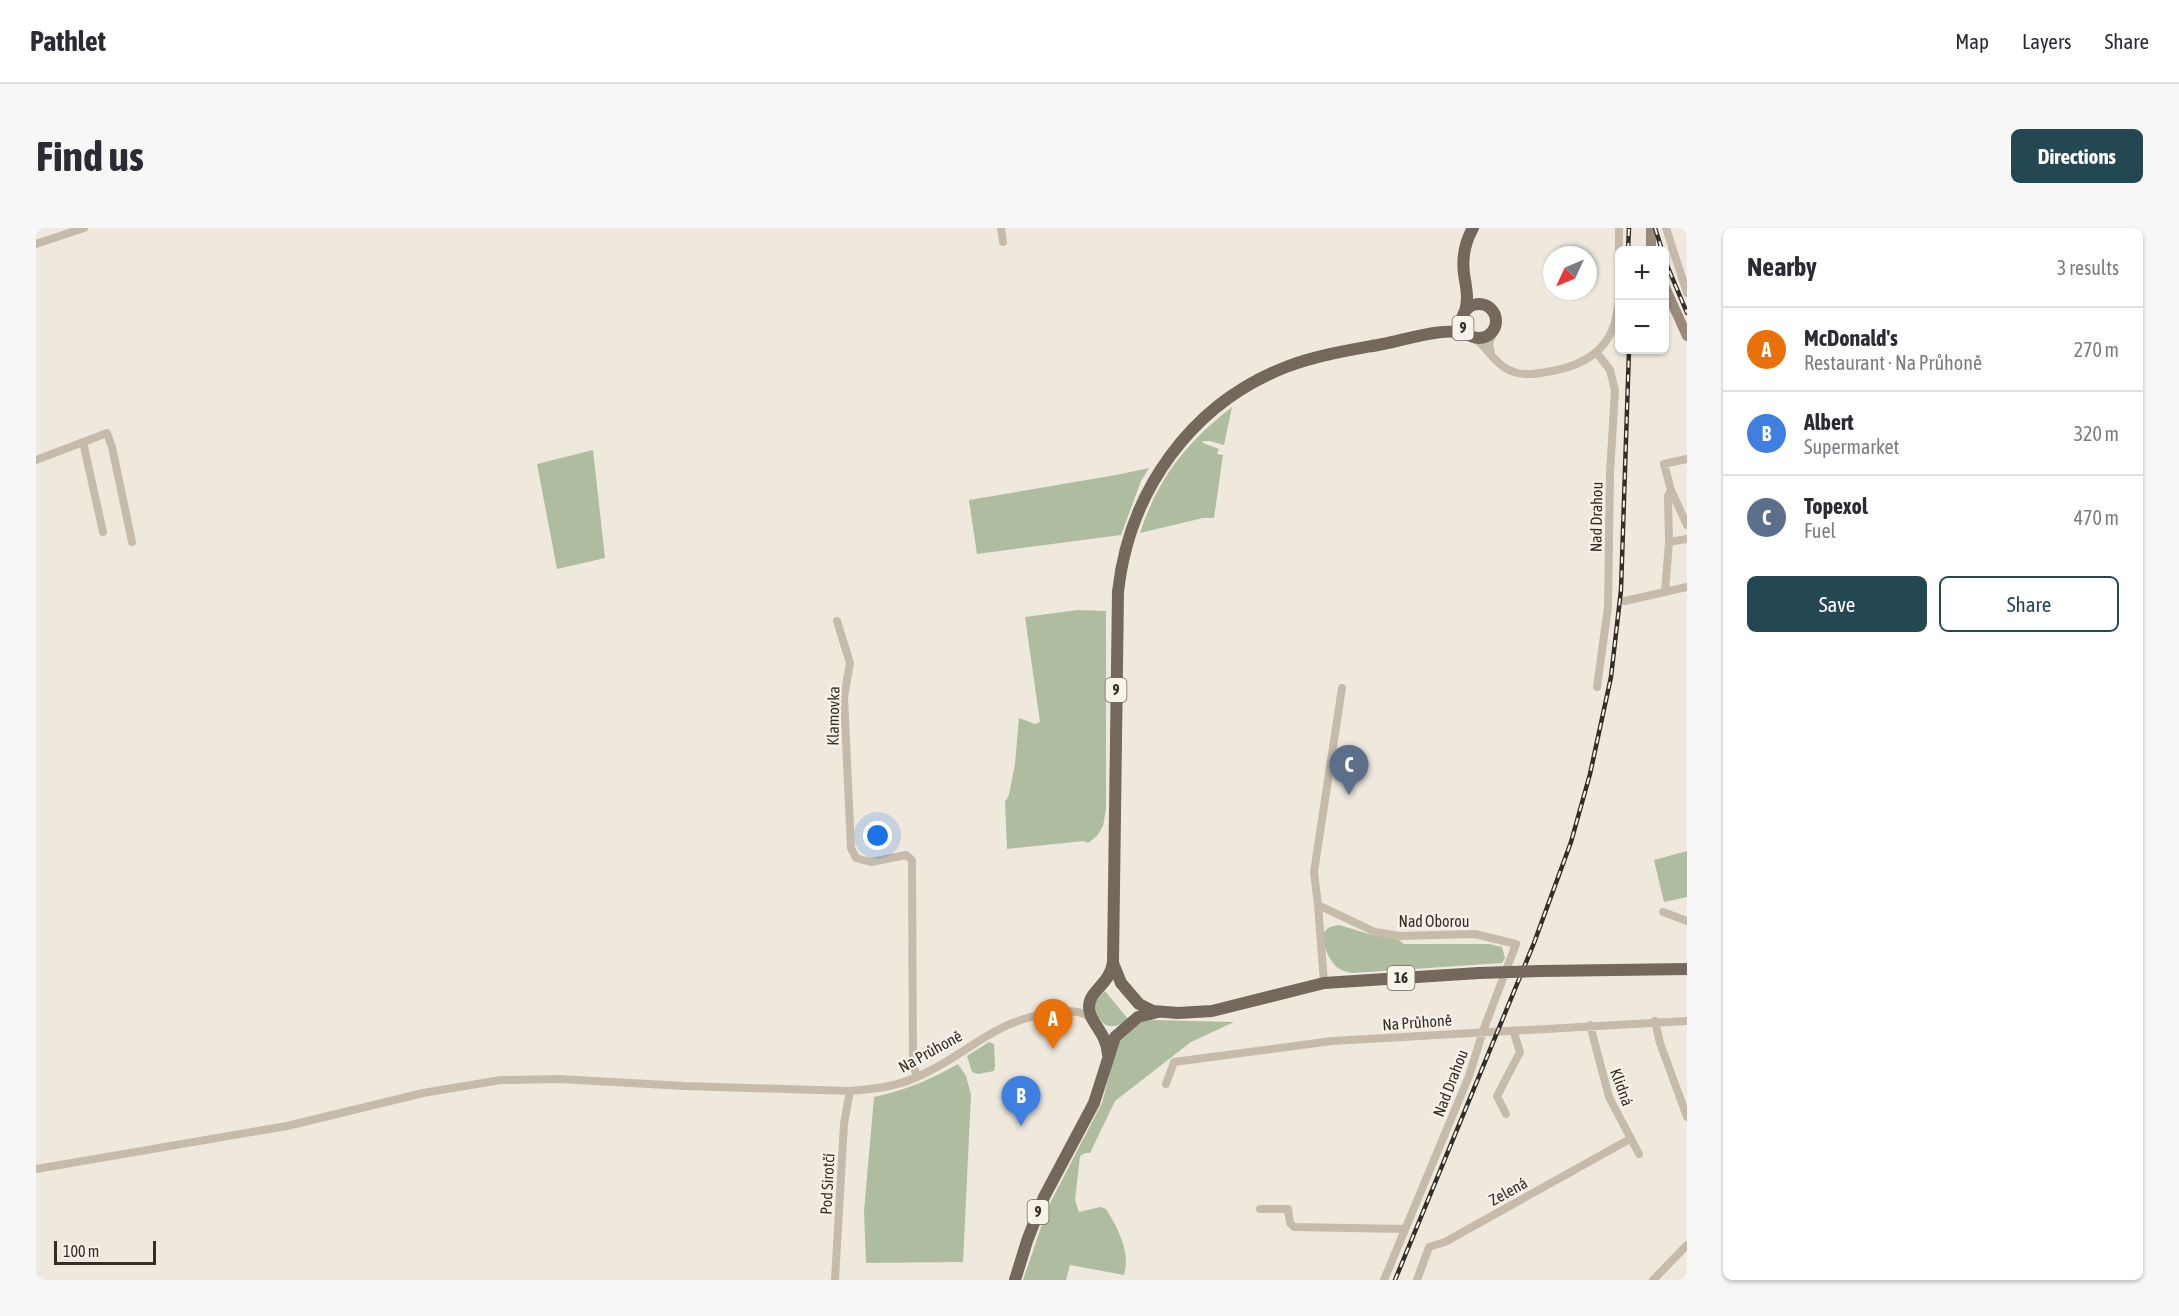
<!DOCTYPE html>
<html lang="en">
<head>
<meta charset="utf-8">
<style>
	:root { --surface:#fff; --page:#f7f7f7; --text:#2b2b33; --muted:#7c7c81; --line:#e1e1e2; --accent:#234851 }
	body { margin:0; font-family:"Asap Condensed",sans-serif; background:var(--page); color:var(--text) }
	.controls { position:absolute; right:18px; top:18px; display:grid; overflow:hidden; border-radius:9px; box-shadow:0 2px 4px #0004 }
	.controls button { width:54px; height:54px; display:grid; place-items:center; padding:0; border:0; border-bottom:2px solid var(--line); background:var(--surface); color:var(--text); font:30px sans-serif }
	.compass { position:absolute; left:1507px; top:18px; width:54px; height:54px; border-radius:50%; background:var(--surface); box-shadow:0 2px 4px #0004; rotate:226deg }
	.scale { position:absolute; left:18px; bottom:15px; width:102px; box-sizing:border-box; padding-left:6px; border:3px solid #342e29; border-top:0; font-size:16px; line-height:21px; white-space:nowrap; color:#342e29; -webkit-text-stroke:4px #f7f3e9; paint-order:stroke }
	.you { position:absolute; left:842px; top:608px; width:21px; height:21px; margin:-15px; border:4px solid #fff; border-radius:50%; background:#1a73e8; box-shadow:0 0 0 9px #1a73e833 }
	.badge { display:grid; place-items:center; width:39px; height:39px; border-radius:50%; background:var(--accent); color:#fff; font-size:20px; font-weight:700 }
	.pin { position:absolute; translate:-50% -50px; filter:drop-shadow(0 2px 3px #0008) }
	.pin::after { content:''; position:absolute; top:32px; width:21px; height:18px; background:inherit; clip-path:polygon(0 0,100% 0,50% 100%) }
	.list { margin:0; padding:0; list-style:none }
	h2 { display:flex; justify-content:space-between; align-items:center; height:78px; margin:0; padding:0 24px; font-size:26px }
	h2 small { font-size:20px; font-weight:400; color:var(--muted) }
	.list li { display:grid; grid-template-columns:39px 1fr auto; gap:18px; align-items:center; box-sizing:border-box; height:84px; padding:0 24px; border-top:2px solid var(--line) }
	.list b { display:block; font-size:22px; white-space:nowrap }
	.list p { margin:0; font-size:20px; white-space:nowrap; color:var(--muted) }
	.list em { font-size:20px; font-style:normal; color:var(--muted) }
	.actions { display:flex; gap:12px; padding:18px 24px }
	.actions a { flex:1; padding:14px 0; border:2px solid var(--accent); border-radius:9px; text-align:center; font-size:21px; color:var(--accent) }
	.actions .main { background:var(--accent); color:#fff }
	.map { position:relative; flex:none; width:1651px; height:1052px; overflow:hidden; border-radius:9px }
	header { display:flex; align-items:center; gap:36px; box-sizing:border-box; height:84px; padding:0 30px; background:var(--surface); border-bottom:2px solid var(--line) }
	header strong { font-size:28px }
	nav { display:flex; gap:33px; margin-inline-start:auto; font-size:21px }
	.intro { display:flex; align-items:center; justify-content:space-between; box-sizing:border-box; height:144px; padding:0 36px }
	h1 { margin:0; font-size:42px }
	.button { padding:15px 27px; border-radius:9px; background:var(--accent); color:#fff; font-size:21px; font-weight:700 }
	main { display:flex; gap:36px; padding:0 36px }
	aside { flex:1; background:var(--surface); border-radius:9px; box-shadow:0 2px 4px #0004 }
	.map>svg:first-child { display:block }
	.green { fill:#aebc9f }
	.lines { fill:none; stroke-linecap:round; stroke-linejoin:round }
	.street { stroke:#c6baaa; stroke-width:8 }
	.secondary { stroke:#998a7c; stroke-width:10 }
	.primary { stroke:#74675c; stroke-width:12 }
	.rail-casing { stroke:#342e29; stroke-width:4.5 }
	.rail { stroke:#f7f3e9; stroke-width:2; stroke-dasharray:7; stroke-linecap:butt }
	.primary-bridge { stroke:#74675c; stroke-width:12 }
	.labels { text-anchor:middle; stroke-width:4.5; stroke-linejoin:round; paint-order:stroke }
	.shield { fill:#f7f3e9; stroke:#6e6963; stroke-width:1.5 }
	.shield-label { font-size:15px; font-weight:bold; fill:#342e29 }
	.street-label { font-size:16px; fill:#342e29; stroke:#f7f3e9 }
</style>
</head>
<body>
<header>
<strong>Pathlet</strong>
<nav><a>Map</a><a>Layers</a><a>Share</a></nav>
</header>
<div class="intro"><h1>Find us</h1><a class="button">Directions</a></div>
<main>
<div class="map">
<svg width="1651" height="1052" viewBox="0 0 1651 1052">
	<rect width="100%" height="100%" fill="#efe9dd"/>
	<path class="green" d="M1196,179L1188,217L1174,213H1167V215L1183,221L1181,226L1187,227L1178,290H1167L1104,305C1122,250 1150,215 1196,179Z
		M557,222L569,330L521,341L501,236Z
		M1113,240L1105,253L1085,307L941,326L933,272L1080,247Z
		M1042,382L1070,383V581L1067,598L1061,608L1052,615L1048,613L971,621L969,574L973,567L979,536L983,490L999,496L1004,494L989,389Z
		M1651,623V669L1628,674L1618,632Z
		M1303,697L1336,707L1363,712L1368,716H1453L1466,719L1469,730L1466,735L1316,745C1312,744 1306,743 1302,740C1294,735 1282,710 1290,702C1293,698 1299,698 1303,697Z
		M1069,763L1092,791C1074,806 1061,796 1058,775Z
		M1115,792L1198,794L1155,814L1079,873L1054,925H1049L1044,928L1039,972L1043,984L1064,979L1070,981C1082,1000 1095,1025 1088,1047L1034,1037L1030,1052H987L1012,979L1066,875L1082,813L1103,795Z
		M953,814L958,816L959,838L958,843L942,846L936,844L931,828Z
		M922,836L930,848L935,867L927,1034L830,1035L828,983L838,869C873,861 891,853 922,836Z"/>
	<g class="lines">
		<path class="street" d="M965,0L967,14
			M1630,0L1651,65
			M0,16L48,0
			M1438,110C1451,119 1458,134 1471,141C1487,150 1504,145 1521,142C1599,125 1581,62 1583,0
			M1455,125L1453,116L1458,103
			M47,214L67,304
			M1651,231L1628,236L1635,262L1651,297
			M0,232L71,205L76,219L96,314
			M1633,314L1651,311
			M1629,364L1633,314L1632,268L1635,262
			M1589,373L1651,359
			M801,393L814,435L808,469L815,620L820,630L835,634L870,627L876,632L877,836L881,849
			M1561,459L1572,379L1574,245L1579,162L1574,142L1561,125
			M1306,460L1278,644L1282,677L1339,704L1364,708L1439,706L1480,716L1447,803L1433,848L1348,1052
			M1282,677L1288,755
			M1627,684L1651,693
			M1619,793L1624,815L1651,889
			M1554,797L1573,869L1603,926
			M1130,856L1138,834L1296,813L1651,793
			M1470,886L1461,868L1484,824L1477,802
			M0,941L251,898L387,865L465,852L523,851L648,858L814,863C838,861 859,859 881,849C932,827 956,792 1016,785C1031,783 1043,781 1055,790
			M1224,981H1252L1254,995L1258,999L1368,1001
			M799,1052L808,896L814,863
			M1381,1052L1393,1019L1409,1014L1594,911
			M1617,1052L1651,1017"/>
		<path class="secondary" d="M1615,22V0
			M1628,57L1651,108"/>
		<path class="primary" d="M1426 93a17 17 0 1 1 34 0a17 17 0 1 1-34 0Z
			M1429,83C1433,70 1430,59 1428,46C1426,30 1429,14 1437,0
			M1077,735L1085,755L1103,776L1117,783L1142,785L1176,783L1288,755L1443,745
			M1505,743L1651,741
			M1072,827C1071,804 1053,795 1053,779C1053,762 1074,757 1077,734L1082,364C1093,263 1155,176 1250,139C1281,127 1315,122 1347,116C1369,112 1413,97 1432,107
			M979,1052L991,1013L1008,969L1058,875L1079,809L1102,789L1122,784"/>
		<g class="rail-casing">
			<path id="rail" d="M1619,0L1626,22
				M1592,22L1593,0
				M1628,30L1651,85
				M1359,1052L1498,715L1535,614L1554,546L1575,449L1585,362L1593,122"/>
		</g>
		<use href="#rail" class="rail"/>
		<path class="primary-bridge" d="M1443,745L1505,743"/>
	</g>
	<g class="labels">
		<g class="shield">
			<rect x="1416.5" y="88" width="21" height="24" rx="4.5"/>
			<rect x="1069.5" y="450" width="21" height="24" rx="4.5"/>
			<rect x="1351.5" y="738" width="27" height="24" rx="4.5"/>
			<rect x="991.5" y="972" width="21" height="24" rx="4.5"/>
		</g>
		<g class="shield-label">
			<text x="1427" y="105">9</text>
			<text x="1080" y="467">9</text>
			<text x="1365" y="755">16</text>
			<text x="1002" y="989">9</text>
		</g>
		<g class="street-label">
			<text transform="translate(1560 289) rotate(-89)" y="6">Nad Drahou</text>
			<text transform="translate(797 488) rotate(-89)" y="6">Klamovka</text>
			<text x="1398" y="699">Nad Oborou</text>
			<text transform="translate(1381 794) rotate(-4)" y="6">Na Průhoně</text>
			<text transform="translate(894 823) rotate(-29)" y="6">Na Průhoně</text>
			<text transform="translate(1414 855) rotate(-69)" y="6">Nad Drahou</text>
			<text transform="translate(1586 859) rotate(70)" y="6">Klidná</text>
			<text transform="translate(791 956) rotate(-87)" y="6">Pod Sirotčí</text>
			<text transform="translate(1472 963) rotate(-29)" y="6">Zelená</text>
		</g>
	</g>
</svg>
<div class="controls">
<button>+</button>
<button>−</button>
</div>
<svg class="compass" viewBox="-18 -18 36 36"><path d="M0-13l5 13h-10z" fill="#e53935"/><path d="M0 13l5-13h-10z" fill="#7c7c81"/></svg>
<div class="scale">100 m</div>
<div class="you"></div>
<div class="pin badge" style="left:1017px;top:821px;background:#e8710a">A</div>
<div class="pin badge" style="left:985px;top:898px;background:#3f7fe0">B</div>
<div class="pin badge" style="left:1313px;top:567px;background:#5c6f8a">C</div>
</div>
<aside>
<h2>Nearby<small>3 results</small></h2>
<ul class="list">
<li><span class="badge" style="background:#e8710a">A</span><div><b>McDonald's</b><p>Restaurant · Na Průhoně</p></div><em>270 m</em></li>
<li><span class="badge" style="background:#3f7fe0">B</span><div><b>Albert</b><p>Supermarket</p></div><em>320 m</em></li>
<li><span class="badge" style="background:#5c6f8a">C</span><div><b>Topexol</b><p>Fuel</p></div><em>470 m</em></li>
</ul>
<div class="actions"><a class="main">Save</a><a>Share</a></div>
</aside>
</main>
</body>
</html>
